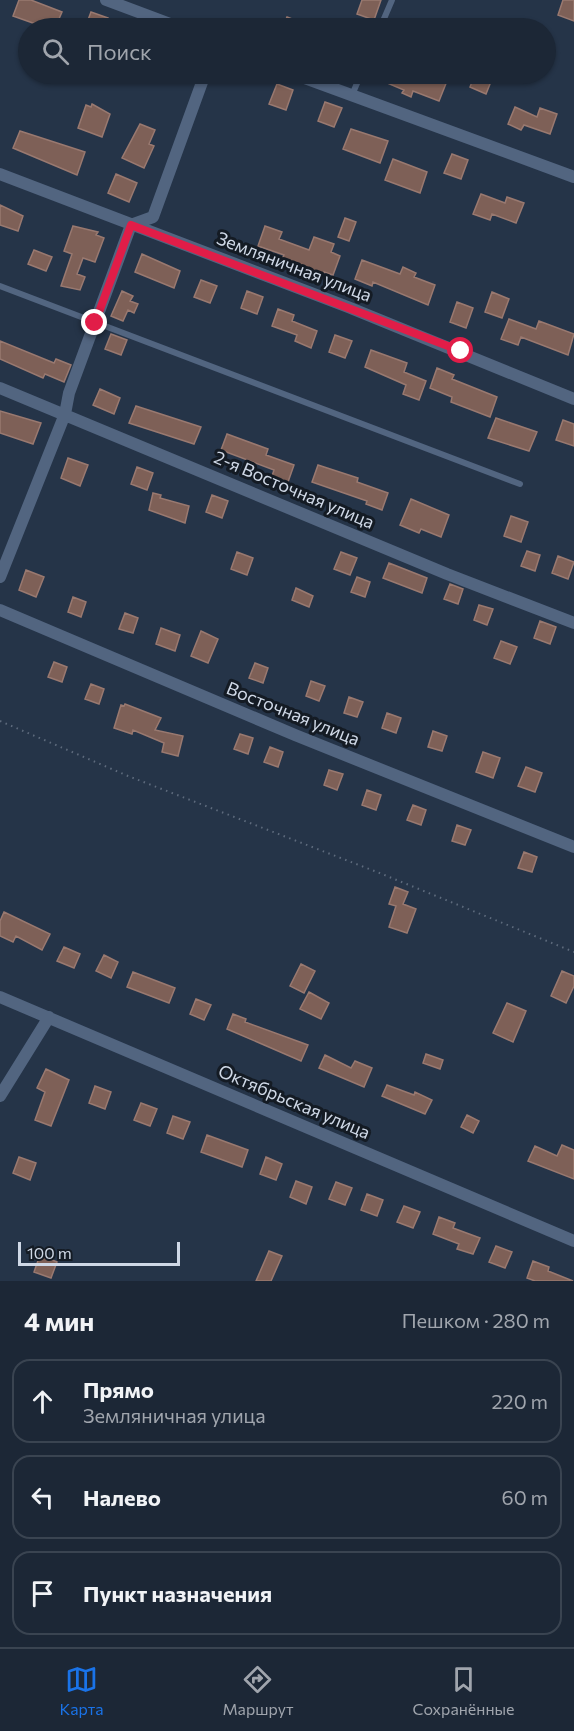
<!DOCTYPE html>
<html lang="ru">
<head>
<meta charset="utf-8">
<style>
	:root { --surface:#1c2736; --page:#293342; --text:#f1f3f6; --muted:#a0a5ad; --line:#3a4451; --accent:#1a73e8 }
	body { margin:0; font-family:Commissioner,sans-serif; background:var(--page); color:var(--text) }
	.scale { position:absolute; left:18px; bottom:15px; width:162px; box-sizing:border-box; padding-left:6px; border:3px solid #cfd8e6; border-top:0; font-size:16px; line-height:21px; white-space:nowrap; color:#cfd8e6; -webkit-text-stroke:4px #141b24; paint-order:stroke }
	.stop { position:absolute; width:18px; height:18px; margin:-14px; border:4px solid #e11d48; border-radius:50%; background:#fff }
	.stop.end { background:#e11d48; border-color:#fff; box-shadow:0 2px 6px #0008 }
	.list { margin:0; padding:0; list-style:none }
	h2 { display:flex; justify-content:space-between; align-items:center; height:78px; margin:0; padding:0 24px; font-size:26px }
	h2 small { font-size:20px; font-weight:400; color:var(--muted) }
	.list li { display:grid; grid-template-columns:39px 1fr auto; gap:18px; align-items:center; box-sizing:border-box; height:84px; margin:0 12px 12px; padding:0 12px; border:2px solid var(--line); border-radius:18px }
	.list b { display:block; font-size:22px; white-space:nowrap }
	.list p { margin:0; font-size:20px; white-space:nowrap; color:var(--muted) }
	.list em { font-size:20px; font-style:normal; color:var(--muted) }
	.icon { flex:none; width:33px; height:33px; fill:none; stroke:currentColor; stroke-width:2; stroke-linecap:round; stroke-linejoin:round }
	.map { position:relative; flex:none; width:574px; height:1281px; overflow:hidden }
	.search { position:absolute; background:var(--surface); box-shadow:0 2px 4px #0004; left:18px; right:18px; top:18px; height:66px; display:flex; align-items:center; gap:15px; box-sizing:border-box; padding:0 21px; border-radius:33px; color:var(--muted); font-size:22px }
	.sheet { height:366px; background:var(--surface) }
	nav { display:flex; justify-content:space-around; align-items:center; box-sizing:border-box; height:84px; border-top:2px solid var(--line); background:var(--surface); font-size:16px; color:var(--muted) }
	nav a { display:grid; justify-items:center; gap:3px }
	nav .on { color:var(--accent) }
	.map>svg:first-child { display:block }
	.building { fill:#7e6057; stroke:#997970; stroke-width:1.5 }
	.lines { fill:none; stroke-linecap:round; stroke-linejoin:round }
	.path { stroke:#5e6b7d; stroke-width:2; stroke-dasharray:1.5 4.5; stroke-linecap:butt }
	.lane { stroke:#526580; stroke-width:6 }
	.street { stroke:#526580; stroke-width:12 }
	.route { stroke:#e11d48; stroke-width:8 }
	.labels { text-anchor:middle; stroke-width:6; stroke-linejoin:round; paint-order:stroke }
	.street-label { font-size:18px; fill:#cfd8e6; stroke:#141b24 }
</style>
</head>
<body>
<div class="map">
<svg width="574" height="1281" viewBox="0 0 574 1281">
	<rect width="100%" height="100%" fill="#253448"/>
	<path class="building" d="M19,0H31L62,12L55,28H47L13,16Z
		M362,0H381L374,20L357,14Z
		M563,0H574V21L558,15Z
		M91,12L108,18L104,28H85Z
		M287,17L315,28H282Z
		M366,74H426L447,81L439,101L413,91L411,97L402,93L404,90Z
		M475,74H494L486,94L470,87Z
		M277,84L293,90L286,110L269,104Z
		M325,102L342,108L334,127L318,121Z
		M92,104L110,114L102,137L78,128L86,105L91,107Z
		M515,107L537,117L540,108L557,114L550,134L524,125L521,130L508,124Z
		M140,124L155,130L149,144L154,146L144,168L122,158Z
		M351,129L388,141L380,163L343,149Z
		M20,131L85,152L77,175L13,148Z
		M452,154L468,160L461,179L444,173Z
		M393,159L427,172L420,193L385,180Z
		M116,174L137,183L129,202L108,193Z
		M481,194L505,203L507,197L524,203L516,223L492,214L490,220L473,214Z
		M0,205L23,216L18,231L0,225Z
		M345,218L356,222L349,241L338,237Z
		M73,226L98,232L96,235L104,238L95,262L83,258L77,274L85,277L80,290L61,286L72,254L64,251Z
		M265,226L282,232L279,239L309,250L314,237L334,244L331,252L340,256L333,275L324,272L323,275L303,268L282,259L284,255L258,246Z
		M34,250L52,257L46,271L28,264Z
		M142,254L180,271L174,288L135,272Z
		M362,260L400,274L403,267L416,273L414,277L435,285L428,305L373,282L372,286L355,279Z
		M201,280L217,286L210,303L194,297Z
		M122,291L133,296L130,301L138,304L134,313L128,310L123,321L111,316Z
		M247,291L263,297L257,314L241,308Z
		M492,292L509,299L502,318L485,312Z
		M457,302L473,308L466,328L450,322Z
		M278,309L294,315L292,321L317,331L311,348L295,341L297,335L272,326Z
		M509,319L536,329L539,321L574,334L568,355L521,337L518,345L501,339Z
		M111,334L127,340L121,355L105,349Z
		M335,335L352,341L345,358L329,352Z
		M0,341L54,363L56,359L71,365L64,382L45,374L43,378L0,359Z
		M371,350L407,363L404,372L426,381L419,400L403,394L406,385L365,367Z
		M437,368L454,375L452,379L497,397L490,417L451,402L452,397L430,388Z
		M100,389L120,398L114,414L93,405Z
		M136,406L201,427L194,444L129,423Z
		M0,411L41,423L33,444L0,433Z
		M496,418L537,432L529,451L488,438Z
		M563,420L574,424V446L556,440Z
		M227,434L268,449L266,455L294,465L288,482L272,476L274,470L221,450Z
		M68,458L88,465L80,486L61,478Z
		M318,465L358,478L357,482L388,493L382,510L366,504L367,501L312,482Z
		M137,467L153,473L147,490L131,484Z
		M153,493L161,495L160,498L189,506L185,523L149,510Z
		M212,495L228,501L222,518L206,512Z
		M411,499L449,515L441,537L421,529L419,533L400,525Z
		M511,516L528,522L521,542L504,536Z
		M527,551L540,555L535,571L521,566Z
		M237,552L253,558L247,575L231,569Z
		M341,552L357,558L350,575L334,569Z
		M558,556L574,562L568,579L552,573Z
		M389,563L427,578L422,593L383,578Z
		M26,570L44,577L36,597L19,590Z
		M357,577L370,582L365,597L351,592Z
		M450,584L463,589L458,604L444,599Z
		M296,588L313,596L309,607L292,600Z
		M73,597L86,602L81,617L68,612Z
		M479,605L493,609L487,625L474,620Z
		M125,613L138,618L133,633L119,629Z
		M540,621L556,627L550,644L534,638Z
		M161,628L180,635L175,651L156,644Z
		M201,631L218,639L208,663L191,656Z
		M501,641L517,647L510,664L494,658Z
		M54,662L67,667L62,682L48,677Z
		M255,663L268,668L263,683L249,678Z
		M311,681L325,686L319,701L306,696Z
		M91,684L104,689L99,704L85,699Z
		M349,697L363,702L357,717L344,713Z
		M125,704L161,718L155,730L183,736L178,756L162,752L164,743L133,730L132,734L114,728L121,705L124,706Z
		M387,713L401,718L396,733L382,728Z
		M433,731L447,736L442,751L428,747Z
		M240,734L253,738L248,754L234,749Z
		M270,747L283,752L278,767L264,762Z
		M483,752L500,758L493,778L476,772Z
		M526,767L542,773L535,792L518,786Z
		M329,770L343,774L337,790L324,785Z
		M367,790L381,795L376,810L362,805Z
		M413,805L426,810L421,825L407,820Z
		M457,825L471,830L465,845L452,841Z
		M524,852L537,857L532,872L518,868Z
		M395,887L408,892L403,904L416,909L407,933L389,927L396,906L389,904Z
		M4,912L50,934L42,950L16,936L13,942L0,936V921Z
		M64,947L80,954L74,968L57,961Z
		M104,955L118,962L111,978L96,971Z
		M301,964L315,971L304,993L290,986Z
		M562,971L574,976V986L566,1003L551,996Z
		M133,972L175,988L169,1003L127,987Z
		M309,992L329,1003L321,1019L300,1009Z
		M196,999L211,1005L204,1020L190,1014Z
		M507,1003L526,1011L513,1042L493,1033Z
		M233,1014L246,1019L245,1022L308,1045L301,1061L227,1029Z
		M426,1054L443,1060L440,1069L423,1063Z
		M325,1055L351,1068L355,1061L372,1068L364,1087L319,1068Z
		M46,1069L69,1080L51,1126L35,1120L45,1092L37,1088Z
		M387,1085L414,1095L415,1092L432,1100L425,1114L382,1096Z
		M95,1086L111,1092L105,1109L89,1103Z
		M141,1103L157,1109L150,1126L134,1120Z
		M467,1115L479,1121L473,1133L461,1127Z
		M173,1116L190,1122L183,1139L167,1133Z
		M207,1135L248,1150L242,1167L201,1152Z
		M562,1145L574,1150V1179L528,1161L535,1146L557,1156Z
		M19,1157L36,1163L30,1180L13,1173Z
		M266,1157L282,1164L276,1180L260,1174Z
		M296,1181L312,1187L306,1204L290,1197Z
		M336,1182L352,1188L345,1205L329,1199Z
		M367,1194L383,1200L377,1216L361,1210Z
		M404,1206L420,1212L413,1228L397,1222Z
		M439,1217L455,1223L453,1228L480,1238L473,1254L457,1249L459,1244L433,1234Z
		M496,1246L512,1252L505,1268L489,1262Z
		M269,1251L282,1256L271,1281H256Z
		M40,1255L57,1262L51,1278L34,1272Z
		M533,1261L549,1267L548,1271L573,1281H535L527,1278Z"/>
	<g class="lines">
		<path class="path" d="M0,721L128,776L377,872L574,952"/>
		<path class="lane" d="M380,28L392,0
			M352,95L361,74
			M0,286L520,484"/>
		<path class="street" d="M106,0L181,28
			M294,74L574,177
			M0,174L348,307L574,399
			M0,388L447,574L574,623
			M0,577L65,414L69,393L131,225L153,217L205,74
			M0,610L295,735L574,847
			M0,997L574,1241
			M0,1096L49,1017"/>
	</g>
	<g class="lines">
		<path class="route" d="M95,323L131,225L461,351"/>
	</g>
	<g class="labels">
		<g class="street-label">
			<text transform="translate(294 267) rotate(21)" y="6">Земляничная улица</text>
			<text transform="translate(294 490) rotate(23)" y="6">2-я Восточная улица</text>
			<text transform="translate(293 714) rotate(22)" y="6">Восточная улица</text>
			<text transform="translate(294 1102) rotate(23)" y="6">Октябрьская улица</text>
		</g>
	</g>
</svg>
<div class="scale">100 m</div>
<div class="stop" style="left:461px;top:351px"></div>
<div class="stop end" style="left:95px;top:323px"></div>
<div class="search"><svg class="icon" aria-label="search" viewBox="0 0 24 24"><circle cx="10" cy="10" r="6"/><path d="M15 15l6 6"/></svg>Поиск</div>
</div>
<section class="sheet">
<h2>4 мин<small>Пешком · 280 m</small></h2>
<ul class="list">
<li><svg class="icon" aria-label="ahead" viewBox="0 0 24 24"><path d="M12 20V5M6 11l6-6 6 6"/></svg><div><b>Прямо</b><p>Земляничная улица</p></div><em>220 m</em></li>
<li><svg class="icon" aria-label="left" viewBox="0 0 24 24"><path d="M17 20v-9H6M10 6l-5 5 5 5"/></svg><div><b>Налево</b></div><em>60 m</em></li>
<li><svg class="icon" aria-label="arrive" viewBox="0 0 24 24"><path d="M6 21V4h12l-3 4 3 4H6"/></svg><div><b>Пункт назначения</b></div></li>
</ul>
</section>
<nav>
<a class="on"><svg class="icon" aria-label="map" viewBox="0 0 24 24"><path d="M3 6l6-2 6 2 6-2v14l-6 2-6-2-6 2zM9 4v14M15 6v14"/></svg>Карта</a>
<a><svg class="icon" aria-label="directions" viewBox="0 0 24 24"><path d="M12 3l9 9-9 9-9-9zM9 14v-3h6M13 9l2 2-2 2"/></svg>Маршрут</a>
<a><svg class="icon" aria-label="saved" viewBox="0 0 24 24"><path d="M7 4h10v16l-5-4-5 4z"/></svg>Сохранённые</a>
</nav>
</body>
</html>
